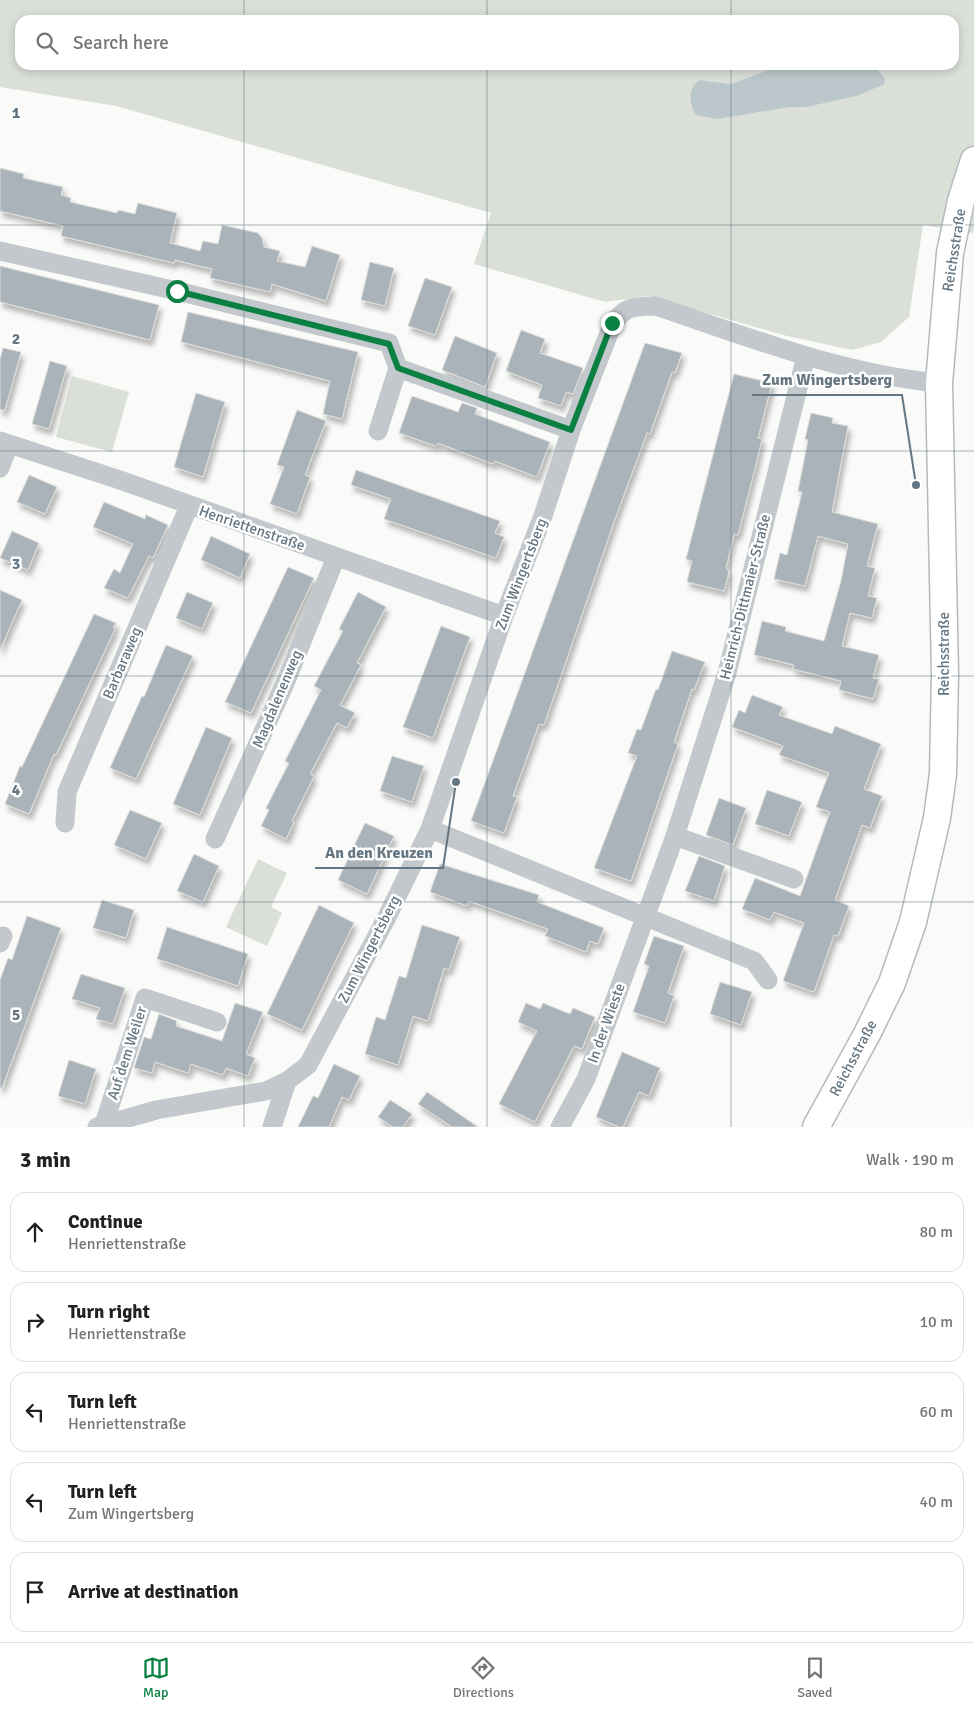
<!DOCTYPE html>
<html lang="en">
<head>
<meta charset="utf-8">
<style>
	:root { --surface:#fff; --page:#f2f2f2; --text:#202124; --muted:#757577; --line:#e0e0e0; --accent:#0b8043 }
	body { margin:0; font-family:Signika,sans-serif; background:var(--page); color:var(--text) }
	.stop { position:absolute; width:15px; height:15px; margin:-11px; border:4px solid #0b8043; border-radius:50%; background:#fff }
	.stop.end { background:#0b8043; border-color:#fff; box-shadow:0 1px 5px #0008 }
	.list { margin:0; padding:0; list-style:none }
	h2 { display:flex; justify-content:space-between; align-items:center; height:65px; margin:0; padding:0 20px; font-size:21px }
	h2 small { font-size:16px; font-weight:400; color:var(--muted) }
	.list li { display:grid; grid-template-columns:32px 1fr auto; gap:15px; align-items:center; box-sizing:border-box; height:80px; margin:0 10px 10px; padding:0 10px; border:1px solid var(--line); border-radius:15px }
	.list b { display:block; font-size:19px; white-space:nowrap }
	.list p { margin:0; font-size:16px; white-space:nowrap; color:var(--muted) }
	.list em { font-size:16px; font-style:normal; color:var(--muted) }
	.icon { flex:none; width:28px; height:28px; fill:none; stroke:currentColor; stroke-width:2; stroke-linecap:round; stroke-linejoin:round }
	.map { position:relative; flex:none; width:974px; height:1127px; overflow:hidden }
	.search { position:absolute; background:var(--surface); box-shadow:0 2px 8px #0003; left:15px; right:15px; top:15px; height:55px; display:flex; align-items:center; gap:12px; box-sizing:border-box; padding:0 18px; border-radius:15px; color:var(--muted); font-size:19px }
	.sheet { height:515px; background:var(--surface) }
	nav { display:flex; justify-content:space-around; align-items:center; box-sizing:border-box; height:70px; border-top:1px solid var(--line); background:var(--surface); font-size:14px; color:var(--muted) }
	nav a { display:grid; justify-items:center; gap:2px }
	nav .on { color:var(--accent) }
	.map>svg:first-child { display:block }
	.green { fill:#dadfd7; fill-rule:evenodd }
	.water { fill:#bbc7cb }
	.building { fill:#aab3b9; stroke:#dcdcda; filter:url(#shadow) }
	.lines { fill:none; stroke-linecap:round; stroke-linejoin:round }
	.secondary-casing { stroke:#b3babf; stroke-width:29 }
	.street { stroke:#c3c8cc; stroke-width:19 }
	.secondary { stroke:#fff; stroke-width:26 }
	.route { stroke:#0b8043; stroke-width:6 }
	.grid { fill:none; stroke:#657683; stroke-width:1; stroke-opacity:0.55 }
	.labels { text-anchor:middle; stroke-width:5; stroke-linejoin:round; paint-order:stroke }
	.street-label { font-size:15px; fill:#657683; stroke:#fff }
	.grid-label { font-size:16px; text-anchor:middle; font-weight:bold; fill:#657683; stroke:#fff; stroke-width:5; stroke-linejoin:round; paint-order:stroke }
	.leader { fill:none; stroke:#657683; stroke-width:2 }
	.callout-dot { fill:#657683; stroke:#fff; stroke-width:2 }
	.callout-label { font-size:16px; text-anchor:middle; font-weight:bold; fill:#657683; stroke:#fff; stroke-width:5; stroke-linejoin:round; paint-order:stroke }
</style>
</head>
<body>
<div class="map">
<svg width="974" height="1127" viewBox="0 0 974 1127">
	<defs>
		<filter id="shadow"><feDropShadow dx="3" dy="5.5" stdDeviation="2.5" flood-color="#0004"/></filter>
	</defs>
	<rect width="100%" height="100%" fill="#fafaf8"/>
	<path class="green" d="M0,0H974V229L972,233L923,225L909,317L881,342L852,350L787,336L648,296L605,302L474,264L491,213L116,106L0,87ZM20,20H954V65H875L882,74L857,96L807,107H790L718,119L700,80L731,84L781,65H20Z
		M72,376L129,392L112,452L56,437Z
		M258,859L287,873L271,907L282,913L267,946L226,927Z"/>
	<path class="water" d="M781,65H875L885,79L884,84L857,96L807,107H790L718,119L696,115C689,104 687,87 700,80L731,84Z"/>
	<path class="building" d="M0,168L24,174L23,178L63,187L61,195L71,198L70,202L117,213L118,210L135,214L138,203L177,213L170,243L200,251L203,241L218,244L222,225L258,233L262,238L264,247L280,251L277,261L305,267L312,246L340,255L326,301L272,284L270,292L210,278L212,269L175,260L174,263L61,236L63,226L0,211Z
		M370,262L394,268L385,306L361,300Z
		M0,266L159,305L150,340L0,302Z
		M425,278L452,287L435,335L408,326Z
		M188,312L358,352L342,419L323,414L330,381L181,342Z
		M521,330L545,339L540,353L583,368L573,394L566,392L561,406L538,398L542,385L506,371Z
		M455,336L497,353L485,387L442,370Z
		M645,343L682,353L675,373L672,372L650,434L647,433L615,519L544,725L539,724L513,796L517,797L504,833L471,821Z
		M3,348L21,352L5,410H0V359Z
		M50,361L67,366L49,429L32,424Z
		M734,374L772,383L758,438L762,439L757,460L738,535L734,534L726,568L729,572L724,591L687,582L692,561L686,559Z
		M196,393L225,402L203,477L174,467Z
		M412,396L458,412L462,403L477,408L475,414L550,442L537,477L495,461L493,464L438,443L436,446L399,433Z
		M297,410L326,421L305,475L310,477L297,514L270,504L284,467L277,465Z
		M811,413L833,418L832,423L848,426L832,512L878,524L867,566L875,568L868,596L877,598L872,618L850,613L842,646L879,655L873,678L879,679L873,699L839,690L841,681L793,669L794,665L754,655L762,621L786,627L785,631L824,641L841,581L848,544L818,536L805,586L774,579L780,553L787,555L802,492L798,491L808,440L805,439Z
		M356,470L500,521L495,533L504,537L496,558L384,519L391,499L351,485Z
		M29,475L57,487L45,514L17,502Z
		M104,502L145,519L146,515L168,525L153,558L149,556L128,598L104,588L114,569L120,573L133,544L93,527Z
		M12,531L39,543L28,570L0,558Z
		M211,536L250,554L240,578L201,560Z
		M288,567L314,578L251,713L225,702Z
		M0,590L22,600L0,650Z
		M187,592L213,603L202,629L176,618Z
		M358,592L386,607L357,663L361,665L340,705L355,713L347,728L337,723L310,774L314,776L292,821L294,822L286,839L261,826L269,810L266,808L289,763L285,761L321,690L314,686L343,631L339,629Z
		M94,614L116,623L113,628L115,629L56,755L54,754L29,814L5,804L20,766L22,767Z
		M441,626L470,637L433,738L403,727Z
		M166,645L193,656L136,779L110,768L142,696L144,697Z
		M672,651L705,662L694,690L692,689L674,742L678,744L631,881L594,868L637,756L628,753L637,729L641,730L656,689L658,690Z
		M752,695L783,707L779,715L832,734L835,726L881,744L864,789L882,796L870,828L862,825L835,900L849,906L838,936L834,935L814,992L783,981L804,923L774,912L770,920L742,909L755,878L800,896L830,812L816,807L829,773L779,755L783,746L732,727L739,710L745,713Z
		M206,727L232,738L200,815L173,804Z
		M392,756L424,766L412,802L380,791Z
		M767,790L802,802L789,836L755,824Z
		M719,798L746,808L733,845L706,835Z
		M130,810L162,823L146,859L114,845Z
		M365,823L394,836L367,894L338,880Z
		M194,854L219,866L203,902L177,891Z
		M699,856L725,866L714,901L685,891Z
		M440,864L539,895L537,902L604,928L598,944L590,941L586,952L545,936L548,929L469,901L467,906L430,892Z
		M102,900L134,910L126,938L93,928Z
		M319,905L354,923L302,1030L267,1014Z
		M27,916L61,928L2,1088H0V980L8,958L12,960Z
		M422,925L460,937L449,970L444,968L428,1021L413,1016L398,1065L365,1054L376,1017L385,1020L399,976L406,978Z
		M167,927L248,954L238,986L157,959Z
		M654,936L684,946L668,993L674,996L665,1023L633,1012L649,966L644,964Z
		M81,974L125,988L113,1024L96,1019L100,1008L72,999Z
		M720,982L752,992L741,1025L710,1014Z
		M235,1003L263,1012L246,1054L255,1058L248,1076L226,1068L223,1075L191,1064L188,1073L155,1062L152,1073L134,1068L144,1037L151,1039L159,1014L177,1021L176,1026L222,1041Z
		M526,1003L540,1009L543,1003L570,1014L573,1008L595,1017L582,1049L574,1046L535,1122L499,1104L537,1031L518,1022Z
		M622,1052L660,1068L649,1096L639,1092L623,1127H619L596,1117Z
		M69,1060L96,1069L85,1104L58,1096Z
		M334,1064L360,1076L349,1100L342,1097L329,1127H298L313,1096L318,1098Z
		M427,1092L478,1127H452L418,1104Z
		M390,1100L412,1114L403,1127H393L378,1117Z"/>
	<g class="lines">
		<g class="secondary-casing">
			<path id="secondary" d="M816,1127L867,1034L892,983L913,922L937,818L943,774L945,674L939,383L950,253L961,201L974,160"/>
		</g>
		<path class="street" d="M0,251L177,291L389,343L398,368L571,430
			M378,431L398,368
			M0,441L117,479L504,616
			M0,468L9,444
			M65,823L67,792L189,506
			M430,829L754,961L768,980
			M675,836L794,879
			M215,839L286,681L336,557
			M0,943L3,936
			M104,1124L145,998L217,1022
			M97,1127L156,1110L266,1091L287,1081L308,1065L386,919L430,829L504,616L543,516L571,430L613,323C627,305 634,307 656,306C748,337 842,374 939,383
			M272,1127L287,1081
			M560,1127L586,1079L675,836L727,673L806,356"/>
		<use href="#secondary" class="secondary"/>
	</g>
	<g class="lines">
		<path class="route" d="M177,291L389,344L398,368L571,430L612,323"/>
	</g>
	<path class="grid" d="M244,0V20M487,0V20M731,0V20M244,65V1127M487,65V1127M731,65V1127M0,225H974M0,451H974M0,676H974M0,902H974"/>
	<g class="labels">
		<g class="street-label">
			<text transform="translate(954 250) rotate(-81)" y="5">Reichsstraße</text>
			<text transform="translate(252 528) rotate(19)" y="5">Henriettenstraße</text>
			<text transform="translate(521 574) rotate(-69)" y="5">Zum Wingertsberg</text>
			<text transform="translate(745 597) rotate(-76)" y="5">Heinrich-Dittmaier-Straße</text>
			<text transform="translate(944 654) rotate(-90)" y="5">Reichsstraße</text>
			<text transform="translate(122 663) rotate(-67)" y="5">Barbaraweg</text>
			<text transform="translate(277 699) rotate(-67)" y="5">Magdalenenweg</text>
			<text transform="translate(369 949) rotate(-63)" y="5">Zum Wingertsberg</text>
			<text transform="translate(606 1023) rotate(-70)" y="5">In der Wieste</text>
			<text transform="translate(127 1053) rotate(-72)" y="5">Auf dem Weiler</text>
			<text transform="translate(853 1058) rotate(-62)" y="5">Reichsstraße</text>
		</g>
	</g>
	<g class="grid-label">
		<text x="16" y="118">1</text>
		<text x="16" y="344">2</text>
		<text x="16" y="569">3</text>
		<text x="16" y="795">4</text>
		<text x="16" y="1020">5</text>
	</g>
	<path class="leader" d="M916 485L902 395H752M456 782L443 868H315"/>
	<g class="callout-dot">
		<circle cx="916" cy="485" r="5"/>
		<circle cx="456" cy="782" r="5"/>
	</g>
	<g class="callout-label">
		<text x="827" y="385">Zum Wingertsberg</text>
		<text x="379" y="858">An den Kreuzen</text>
	</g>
</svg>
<div class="stop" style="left:177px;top:291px"></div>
<div class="stop end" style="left:612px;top:323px"></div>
<div class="search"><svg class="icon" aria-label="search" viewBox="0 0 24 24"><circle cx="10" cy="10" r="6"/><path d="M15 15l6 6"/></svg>Search here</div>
</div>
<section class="sheet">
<h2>3 min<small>Walk · 190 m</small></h2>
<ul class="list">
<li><svg class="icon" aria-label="ahead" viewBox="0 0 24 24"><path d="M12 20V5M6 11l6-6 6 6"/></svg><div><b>Continue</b><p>Henriettenstraße</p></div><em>80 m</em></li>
<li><svg class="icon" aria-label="right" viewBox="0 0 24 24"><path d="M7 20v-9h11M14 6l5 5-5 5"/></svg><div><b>Turn right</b><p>Henriettenstraße</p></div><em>10 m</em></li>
<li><svg class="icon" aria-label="left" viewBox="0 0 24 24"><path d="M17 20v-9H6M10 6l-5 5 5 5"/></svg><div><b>Turn left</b><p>Henriettenstraße</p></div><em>60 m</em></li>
<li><svg class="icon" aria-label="left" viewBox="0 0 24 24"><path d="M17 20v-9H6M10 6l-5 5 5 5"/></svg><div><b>Turn left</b><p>Zum Wingertsberg</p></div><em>40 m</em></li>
<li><svg class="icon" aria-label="arrive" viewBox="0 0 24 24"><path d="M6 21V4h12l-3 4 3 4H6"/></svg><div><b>Arrive at destination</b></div></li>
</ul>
</section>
<nav>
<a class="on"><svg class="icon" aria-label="map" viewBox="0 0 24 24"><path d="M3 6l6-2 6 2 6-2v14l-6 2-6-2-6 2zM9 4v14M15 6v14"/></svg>Map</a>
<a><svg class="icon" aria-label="directions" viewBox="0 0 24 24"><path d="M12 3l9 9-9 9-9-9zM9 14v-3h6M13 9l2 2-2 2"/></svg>Directions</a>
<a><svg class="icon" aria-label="saved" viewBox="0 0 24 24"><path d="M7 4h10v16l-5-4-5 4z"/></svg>Saved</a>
</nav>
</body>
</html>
